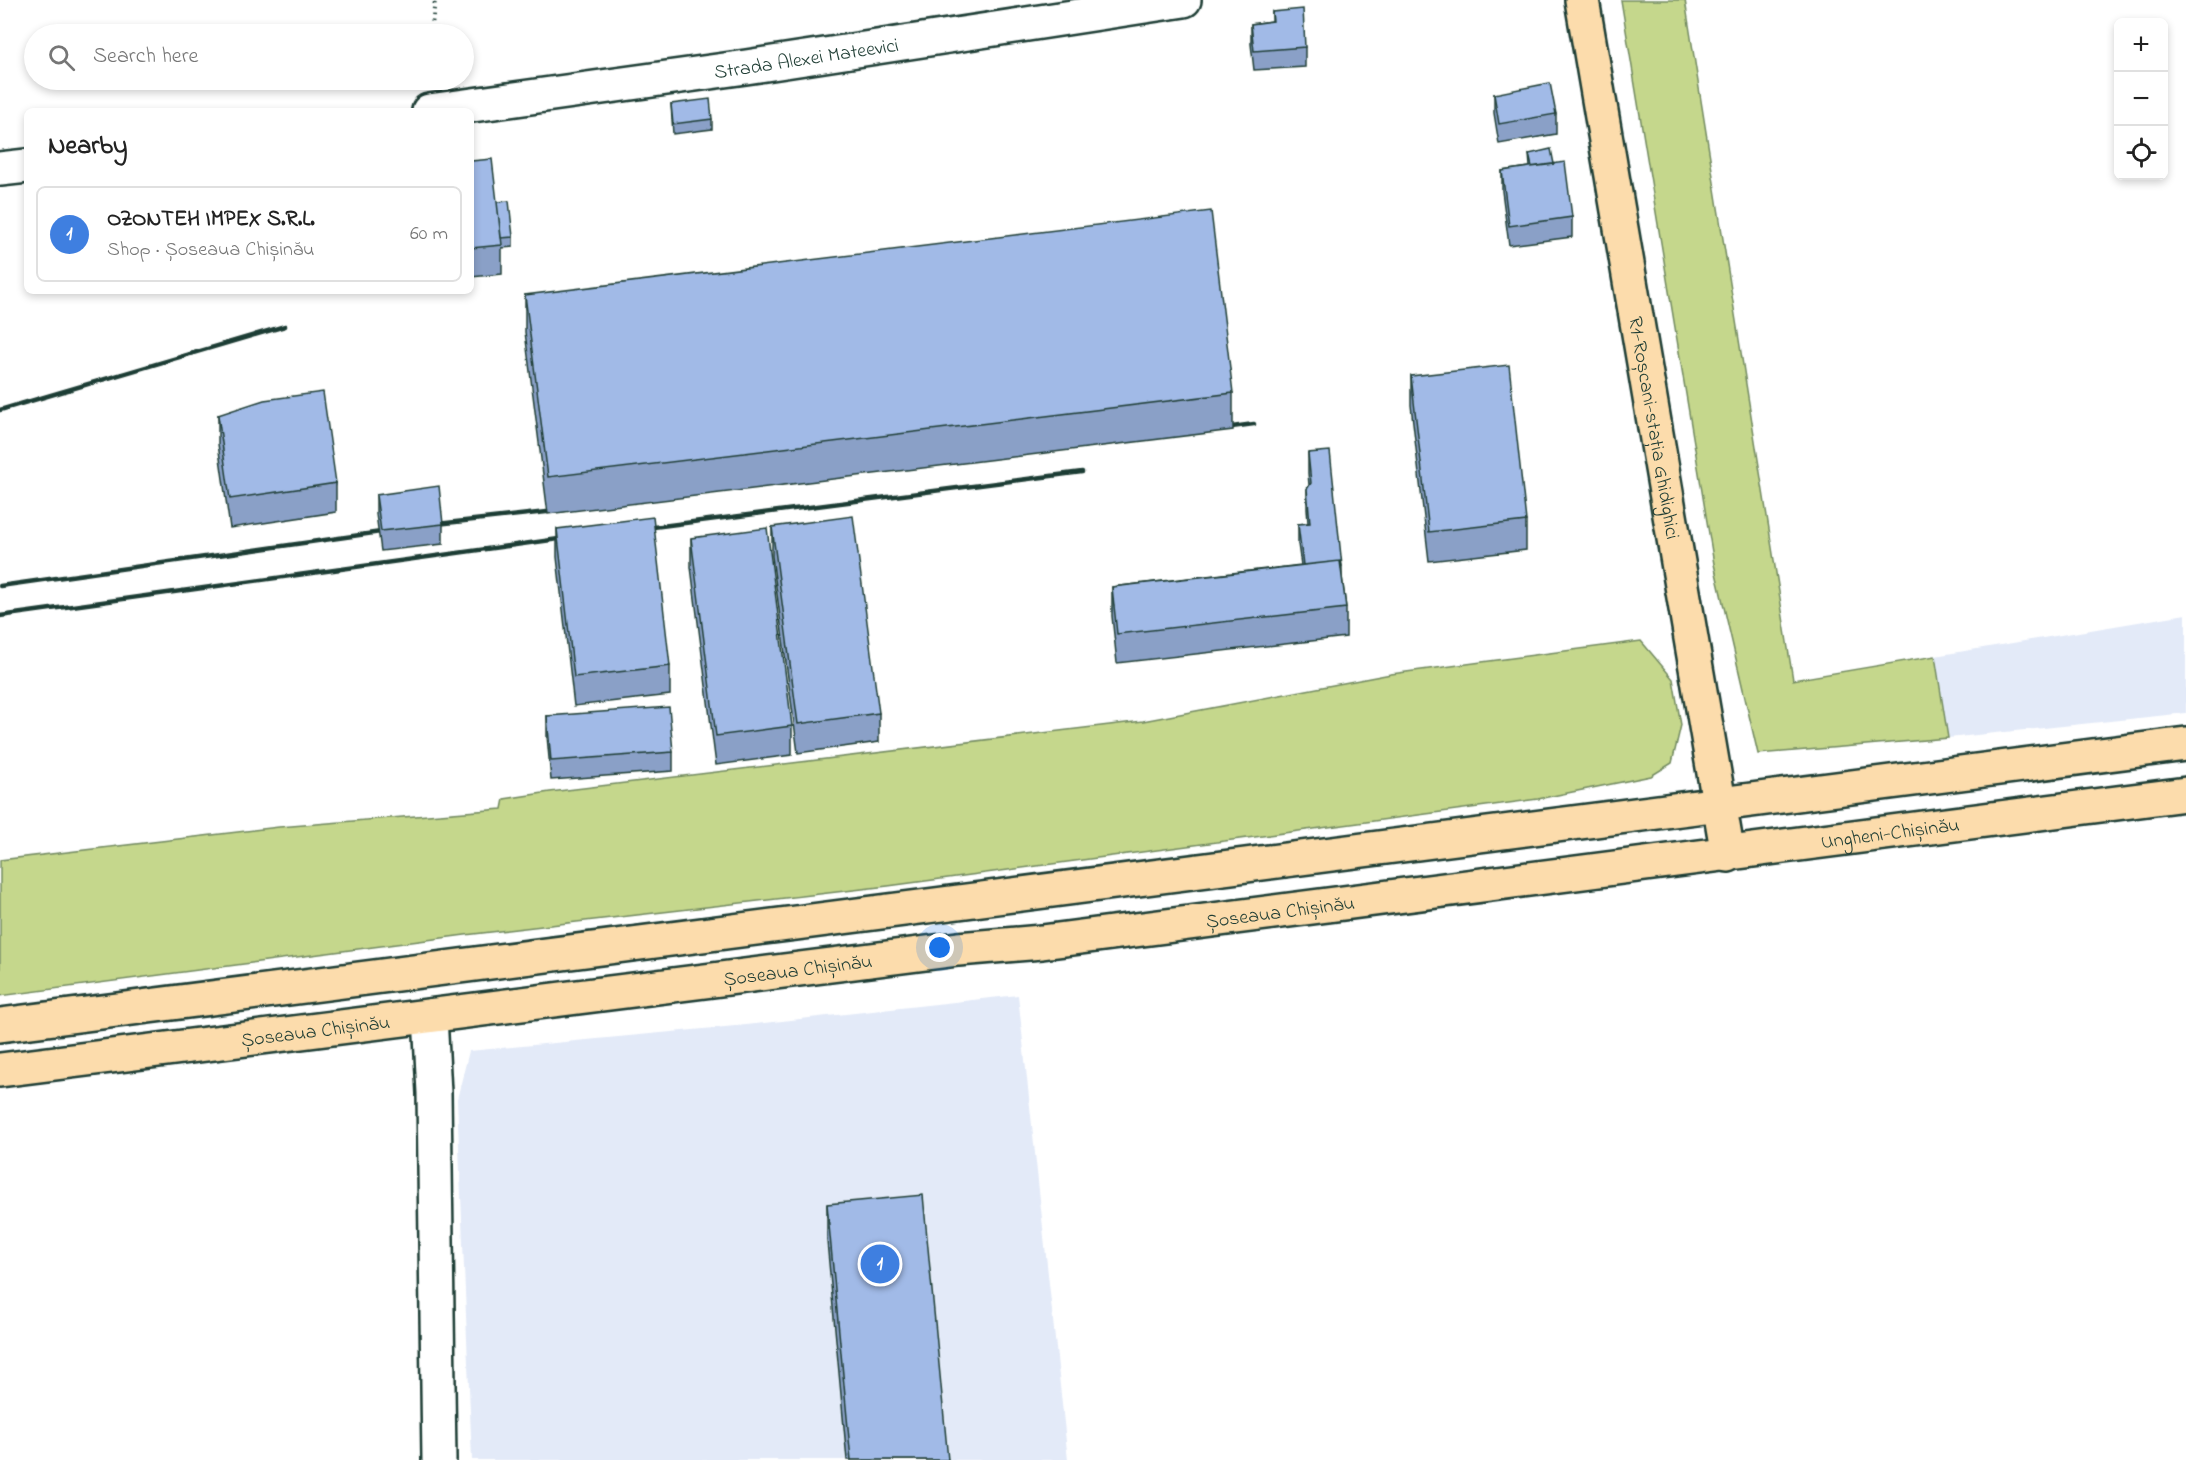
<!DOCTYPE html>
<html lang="en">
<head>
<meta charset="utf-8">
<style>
	:root { --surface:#fff; --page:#f2f2f2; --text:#222; --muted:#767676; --line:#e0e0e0; --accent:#1f3d34 }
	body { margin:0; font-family:"Indie Flower",sans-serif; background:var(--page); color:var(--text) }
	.controls { position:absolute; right:18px; top:18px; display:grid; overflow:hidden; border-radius:9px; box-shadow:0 3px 9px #0003 }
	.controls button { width:54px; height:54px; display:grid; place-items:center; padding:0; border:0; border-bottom:2px solid var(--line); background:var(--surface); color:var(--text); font:30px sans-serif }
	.you { position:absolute; left:940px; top:948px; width:21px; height:21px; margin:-15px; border:4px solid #fff; border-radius:50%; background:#1a73e8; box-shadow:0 0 0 9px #1a73e833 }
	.badge { display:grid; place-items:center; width:39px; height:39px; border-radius:50%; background:var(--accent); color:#fff; font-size:20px; font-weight:700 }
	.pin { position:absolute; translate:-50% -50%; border:3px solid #fff; box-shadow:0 2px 6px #0006 }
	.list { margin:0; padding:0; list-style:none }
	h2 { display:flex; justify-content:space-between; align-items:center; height:78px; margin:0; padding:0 24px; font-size:26px }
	h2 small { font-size:20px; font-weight:400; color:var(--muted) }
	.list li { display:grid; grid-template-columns:39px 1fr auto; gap:18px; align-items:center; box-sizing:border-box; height:96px; margin:0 12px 12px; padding:0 12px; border:2px solid var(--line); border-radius:9px }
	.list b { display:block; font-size:22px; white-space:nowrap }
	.list p { margin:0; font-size:20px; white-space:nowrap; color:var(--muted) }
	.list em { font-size:20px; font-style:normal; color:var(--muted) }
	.icon { flex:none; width:33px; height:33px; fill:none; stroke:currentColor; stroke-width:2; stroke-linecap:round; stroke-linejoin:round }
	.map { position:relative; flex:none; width:2186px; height:1460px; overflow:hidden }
	.search { position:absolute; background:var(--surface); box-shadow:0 3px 9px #0003; left:24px; top:24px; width:450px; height:66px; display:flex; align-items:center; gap:15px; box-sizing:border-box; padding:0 21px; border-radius:33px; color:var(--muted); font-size:22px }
	.panel { position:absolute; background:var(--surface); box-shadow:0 3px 9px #0003; left:24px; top:108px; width:450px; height:186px; border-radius:9px }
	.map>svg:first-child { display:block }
	.built { fill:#e3eaf8 }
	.green { fill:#c5d78c; stroke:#728a60; stroke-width:1.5 }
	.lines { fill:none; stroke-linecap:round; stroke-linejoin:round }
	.minor-casing { stroke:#1f3d34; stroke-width:38 }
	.major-casing { stroke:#1f3d34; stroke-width:38 }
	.highway-casing { stroke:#1f3d34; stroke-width:38 }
	.path { stroke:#1f3d34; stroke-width:4; stroke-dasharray:1.5 4.5; stroke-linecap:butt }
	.minor { stroke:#fff; stroke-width:33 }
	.major { stroke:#fcdcac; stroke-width:33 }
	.highway { stroke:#fcdcac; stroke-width:33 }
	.rail { stroke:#1f3d34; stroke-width:4.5 }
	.wall { fill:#8aa0c7; stroke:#1f3d34; stroke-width:1.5 }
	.building { fill:#a1bae7; stroke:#1f3d34; stroke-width:1.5 }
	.labels { text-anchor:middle; stroke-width:6; stroke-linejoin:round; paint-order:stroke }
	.street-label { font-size:20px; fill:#1f3d34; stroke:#fff }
</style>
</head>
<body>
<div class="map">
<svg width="2186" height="1460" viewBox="0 0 2186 1460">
	<rect width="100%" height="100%" fill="#fff"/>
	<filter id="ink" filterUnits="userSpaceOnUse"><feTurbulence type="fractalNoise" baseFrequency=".0167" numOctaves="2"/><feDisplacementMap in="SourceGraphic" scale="12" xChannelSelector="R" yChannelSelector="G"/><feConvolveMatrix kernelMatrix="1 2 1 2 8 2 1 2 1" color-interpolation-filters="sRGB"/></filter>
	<g filter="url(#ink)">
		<path class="built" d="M2186,614V713L1948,738L1935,656Z
			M1018,995L1068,1460H472L457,1099L469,1051L746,1025Z"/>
		<path class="green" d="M1621,0H1685L1793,680L1935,656L1948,738L1758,754L1714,564Z
			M1641,641L1673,679L1681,725L1672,763L1651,776L1538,799L888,886L465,935L0,996V860L279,827L502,809L504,799L550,792L1143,721L1391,674Z"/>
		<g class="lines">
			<g class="minor-casing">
				<g id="minor">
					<path id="s1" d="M429,111L746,67L1184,0"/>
					<path d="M0,169L27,166"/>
					<path d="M430,1016L434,1093L439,1460"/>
				</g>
			</g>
			<g class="major-casing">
				<g id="major">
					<path id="s2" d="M1582,0L1728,855"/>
				</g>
			</g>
			<g class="highway-casing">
				<g id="highway">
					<path d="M0,1025C729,934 1457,834 2186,744"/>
					<path id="s3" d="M0,1070L958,949L1042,942L2186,794"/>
				</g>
			</g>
			<path class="path" d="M431,34L435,0"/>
			<use href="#minor" class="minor"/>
			<use href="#major" class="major"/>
			<use href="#highway" class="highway"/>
			<path class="rail" d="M0,410L285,326
				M1217,429L1254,424
				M428,525L565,510
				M638,529L1082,472
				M0,586L395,530
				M0,616L573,537"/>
		</g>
		<path class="wall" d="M1272,12L1305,47V67L1254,70L1251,44V24L1272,21Z
			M1494,94L1556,114V134L1499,144L1494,113Z
			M671,104L712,119V129L673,134Z
			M1529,154L1554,164L1572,217V237L1509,245L1502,191V171L1530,167Z
			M471,161L497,202L513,237V247L502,248V274L471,277Z
			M525,295L1233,393V430L548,514L525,332Z
			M1411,376L1526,521V550L1429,561L1411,405Z
			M218,415L336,483V512L230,528L218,444Z
			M1308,453L1342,566V576L1346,608V637L1117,663L1112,616V587L1301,565L1298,544V524L1308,523L1307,508V489L1309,485L1308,473Z
			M376,495L443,524V544L381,551L376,514Z
			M772,527L879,713V742L798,753L772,556Z
			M557,529L670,666V695L574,706L557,557Z
			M691,538L792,726V755L716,765L691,567Z
			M547,716L673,752V771L551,780L547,736Z
			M827,1204L948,1460H847L827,1241Z"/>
		<path class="building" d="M1303,9L1305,47L1254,51L1251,24L1273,21L1272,12Z
			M1550,83L1556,114L1499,124L1494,94Z
			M710,99L712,119L673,124L671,104Z
			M1551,149L1554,164L1532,167L1529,154Z
			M492,159L502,245L471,248V161Z
			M1565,162L1572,217L1509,226L1502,171Z
			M509,201L513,237L501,238L497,202Z
			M1211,211L1233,393L548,477L525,295Z
			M1509,365L1526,521L1429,532L1411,376Z
			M323,392L336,483L230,499L218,415L264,400Z
			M1330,451L1342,566H1341L1340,561L1303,565L1298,524L1310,523L1307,489L1311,483L1308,453Z
			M439,486L443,524L381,531L376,495Z
			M853,516L879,713L798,724L772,527Z
			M653,517L670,666L574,677L557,529Z
			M767,528L792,726L716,736L691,538Z
			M1340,561L1346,608L1117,634L1112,587Z
			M669,707L673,752L551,761L547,716Z
			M923,1195L948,1460H851L827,1204Z"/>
	</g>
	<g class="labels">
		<g class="street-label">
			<text dy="7" stroke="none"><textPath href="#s1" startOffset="381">Strada Alexei Mateevici</textPath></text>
			<text dy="7" stroke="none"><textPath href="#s2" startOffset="434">R1-Roșcani-stația Ghidighici</textPath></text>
			<text dy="7" stroke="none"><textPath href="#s3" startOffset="1905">Ungheni-Chișinău</textPath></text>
			<text dy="7" stroke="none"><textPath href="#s3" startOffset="1290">Șoseaua Chișinău</textPath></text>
			<text dy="7" stroke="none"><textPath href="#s3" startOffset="804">Șoseaua Chișinău</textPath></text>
			<text dy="7" stroke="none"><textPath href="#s3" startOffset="318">Șoseaua Chișinău</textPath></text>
		</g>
	</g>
</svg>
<div class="controls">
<button>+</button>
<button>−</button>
<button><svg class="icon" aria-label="locate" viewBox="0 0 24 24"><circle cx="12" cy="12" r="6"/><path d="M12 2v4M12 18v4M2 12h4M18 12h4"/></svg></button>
</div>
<div class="you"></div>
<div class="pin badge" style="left:880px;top:1264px;background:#3f7fe0">1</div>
<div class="search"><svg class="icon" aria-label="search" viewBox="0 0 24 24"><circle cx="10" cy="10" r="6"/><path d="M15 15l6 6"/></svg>Search here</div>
<section class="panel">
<h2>Nearby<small></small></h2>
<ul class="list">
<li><span class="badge" style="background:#3f7fe0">1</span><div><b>OZONTEH IMPEX S.R.L.</b><p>Shop · Șoseaua Chișinău</p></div><em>60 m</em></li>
</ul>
</section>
</div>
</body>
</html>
